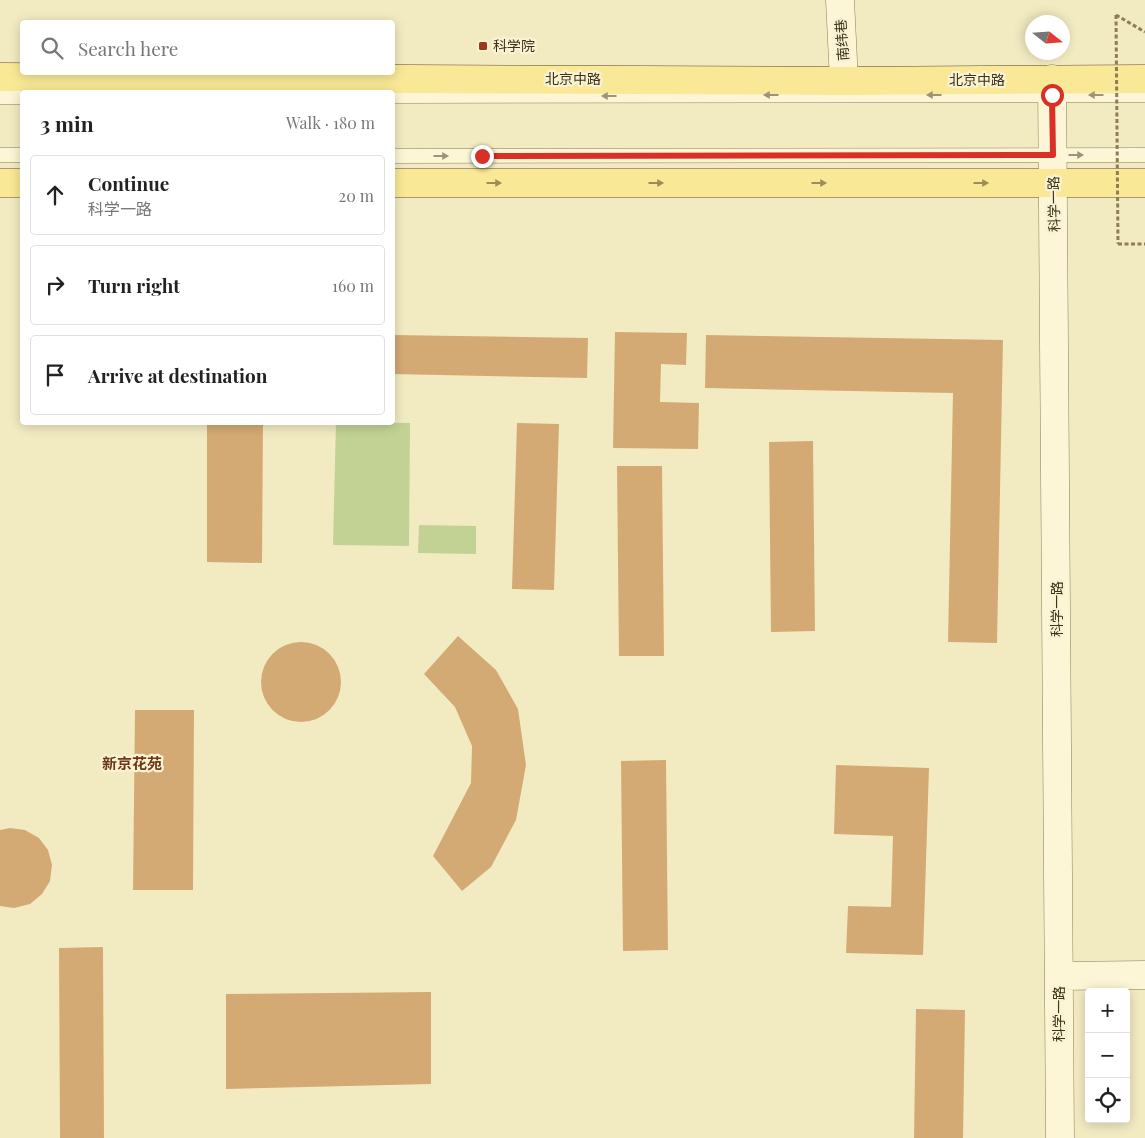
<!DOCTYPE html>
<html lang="en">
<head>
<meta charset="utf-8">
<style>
	:root { --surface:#fff; --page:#f2f2f2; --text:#222; --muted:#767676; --line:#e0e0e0 }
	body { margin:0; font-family:"Playfair Display","Noto Sans SC",serif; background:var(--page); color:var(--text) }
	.controls { position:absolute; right:15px; bottom:15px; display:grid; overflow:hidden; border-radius:5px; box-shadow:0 2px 12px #0003 }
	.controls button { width:45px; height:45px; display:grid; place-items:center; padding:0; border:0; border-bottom:1px solid var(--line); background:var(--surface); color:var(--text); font:25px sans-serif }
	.compass { position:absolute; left:1025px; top:15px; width:45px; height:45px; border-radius:50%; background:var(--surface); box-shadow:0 2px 12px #0003; rotate:107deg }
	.stop { position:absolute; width:15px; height:15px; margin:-11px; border:4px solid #d93025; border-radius:50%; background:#fff }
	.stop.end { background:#d93025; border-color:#fff; box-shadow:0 1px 5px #0008 }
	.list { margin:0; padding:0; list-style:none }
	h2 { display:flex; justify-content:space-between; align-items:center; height:65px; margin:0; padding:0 20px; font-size:21px }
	h2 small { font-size:16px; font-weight:400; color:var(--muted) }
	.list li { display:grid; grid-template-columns:32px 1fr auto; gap:15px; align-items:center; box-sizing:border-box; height:80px; margin:0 10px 10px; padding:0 10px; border:1px solid var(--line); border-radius:5px }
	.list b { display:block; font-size:19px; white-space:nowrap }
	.list p { margin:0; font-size:16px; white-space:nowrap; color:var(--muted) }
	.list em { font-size:16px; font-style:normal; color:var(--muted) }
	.icon { flex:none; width:28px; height:28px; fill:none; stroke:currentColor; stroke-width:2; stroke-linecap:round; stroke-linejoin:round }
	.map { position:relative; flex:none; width:1145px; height:1138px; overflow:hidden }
	.search { position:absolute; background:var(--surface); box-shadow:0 2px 12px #0003; left:20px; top:20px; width:375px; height:55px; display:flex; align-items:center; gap:12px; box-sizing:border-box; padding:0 18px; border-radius:5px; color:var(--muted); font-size:19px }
	.panel { position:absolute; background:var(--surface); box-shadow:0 2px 12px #0003; left:20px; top:90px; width:375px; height:335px; border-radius:5px }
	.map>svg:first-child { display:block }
	.green { fill:#c2d294 }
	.building { fill:#d4aa74 }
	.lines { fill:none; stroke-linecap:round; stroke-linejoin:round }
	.service-casing { stroke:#8e7d57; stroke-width:15 }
	.minor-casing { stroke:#8e7d57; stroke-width:29 }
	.primary-casing { stroke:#5c492c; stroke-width:29 }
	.path { stroke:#8e7d57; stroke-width:3; stroke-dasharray:4 2.5; stroke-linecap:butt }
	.service { stroke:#fcf6d6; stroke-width:14 }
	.minor { stroke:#fcf6d6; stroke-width:28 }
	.primary { stroke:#f9e996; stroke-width:28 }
	.path-bridge { stroke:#8e7d57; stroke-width:3; stroke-dasharray:4 2.5; stroke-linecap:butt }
	.oneway { fill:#9c947a }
	.oneway2 { fill:#9b8d5a }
	.route { stroke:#d93025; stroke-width:6 }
	.poi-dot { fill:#a43321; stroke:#f9f3d2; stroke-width:2 }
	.labels { text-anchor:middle; stroke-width:4.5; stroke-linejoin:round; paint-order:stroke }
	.street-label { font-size:14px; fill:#3d311d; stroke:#f9f3d2 }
	.poi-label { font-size:14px; fill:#3d311d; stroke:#f9f3d2; text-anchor:start }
	.neighbourhood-label { font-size:15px; font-weight:bold; fill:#6e3618; stroke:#f9f3d2 }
</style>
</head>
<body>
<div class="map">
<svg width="1145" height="1138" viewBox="0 0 1145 1138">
	<rect width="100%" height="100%" fill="#f2ebc2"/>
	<path class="green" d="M336,422L410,423L409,546L333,545Z
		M419,525L476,526V554L418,553Z"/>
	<path class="building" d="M615,332L687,333L686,365L661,364L660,402L699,403L698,449L613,448Z
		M392,335L588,338L587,378L392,374Z
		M706,335L1003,340L997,643L948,642L953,393L705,388Z
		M207,422H263L262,563L207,562Z
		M517,423L559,424L554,590L512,589Z
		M813,441L815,631L771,632L769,442Z
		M617,466H662L664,656H619Z
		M458,636L496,670L518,709L526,765L516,820L491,867L462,891L433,856L471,783L472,746L455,707L424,674Z
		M261 682a40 40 0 1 1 80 0a40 40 0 1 1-80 0Z
		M135,710H194L193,890H133Z
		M666,760L668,950L623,951L621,761Z
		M836,765L929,768L923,955L846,953L848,906L891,907L893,836L834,834Z
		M10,828L25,830L39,838L48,850L52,865L50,881L42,894L30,904L14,908L0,906V830Z
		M103,947L104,1138H60L59,948Z
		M431,992V1084L226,1089V994Z
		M916,1009L965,1010L963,1138H914Z"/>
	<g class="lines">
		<g class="service-casing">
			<path id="service" d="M392,96L1145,95
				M0,97H22
				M0,155H22
				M392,156L1145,155"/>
		</g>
		<g class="minor-casing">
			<path id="minor" d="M840,0L844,81
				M1052,79L1060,1138
				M1059,976L1145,975"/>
		</g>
		<g class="primary-casing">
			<path id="primary" d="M0,77L844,81L1145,79
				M0,183H22
				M392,183H1145"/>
		</g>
		<path class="path" d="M1116,15L1145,32
			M1118,244H1145"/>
		<use href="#service" class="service"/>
		<use href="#minor" class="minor"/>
		<use href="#primary" class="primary"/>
		<path class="path-bridge" d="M1116,15L1118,244"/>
	</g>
	<defs><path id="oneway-solid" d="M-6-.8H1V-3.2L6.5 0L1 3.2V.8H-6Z" transform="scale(1.25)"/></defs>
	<g class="oneway">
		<use href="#oneway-solid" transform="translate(771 95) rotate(180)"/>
		<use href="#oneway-solid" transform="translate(934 95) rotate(180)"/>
		<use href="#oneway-solid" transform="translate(1096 95) rotate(180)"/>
		<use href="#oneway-solid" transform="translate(609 96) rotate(180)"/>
		<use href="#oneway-solid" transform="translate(1076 155)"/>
		<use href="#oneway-solid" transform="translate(441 156)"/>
	</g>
	<g class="oneway2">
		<use href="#oneway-solid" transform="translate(494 183)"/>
		<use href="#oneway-solid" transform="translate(656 183)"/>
		<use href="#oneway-solid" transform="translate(819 183)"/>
		<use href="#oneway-solid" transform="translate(981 183)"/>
	</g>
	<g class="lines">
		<path class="route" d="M482,156L1053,155L1052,95"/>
	</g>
	<rect class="poi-dot" x="478" y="41" width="10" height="10" rx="2.5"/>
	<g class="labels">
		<g class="street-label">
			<text transform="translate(842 40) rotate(-94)" y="5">南纬巷</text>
			<text x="573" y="84">北京中路</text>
			<text x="977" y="85">北京中路</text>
			<text transform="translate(1054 204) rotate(-91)" y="5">科学一路</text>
			<text transform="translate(1057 609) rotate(-90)" y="5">科学一路</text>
			<text transform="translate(1059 1014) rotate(-90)" y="5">科学一路</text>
		</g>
		<g class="poi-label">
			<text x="493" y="51">科学院</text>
		</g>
		<g class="neighbourhood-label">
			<text x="132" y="769">新京花苑</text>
		</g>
	</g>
</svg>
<div class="controls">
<button>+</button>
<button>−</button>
<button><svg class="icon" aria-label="locate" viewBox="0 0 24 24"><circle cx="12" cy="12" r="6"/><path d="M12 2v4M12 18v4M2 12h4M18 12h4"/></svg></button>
</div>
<svg class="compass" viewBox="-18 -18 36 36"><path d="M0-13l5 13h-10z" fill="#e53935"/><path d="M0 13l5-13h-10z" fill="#767676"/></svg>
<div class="stop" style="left:1052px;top:95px"></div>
<div class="stop end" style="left:482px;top:156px"></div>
<div class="search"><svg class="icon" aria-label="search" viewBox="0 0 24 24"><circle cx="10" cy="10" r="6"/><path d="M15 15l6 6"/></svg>Search here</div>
<section class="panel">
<h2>3 min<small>Walk · 180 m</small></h2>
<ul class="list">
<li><svg class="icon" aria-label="ahead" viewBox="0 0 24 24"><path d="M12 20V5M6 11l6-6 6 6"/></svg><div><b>Continue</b><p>科学一路</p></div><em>20 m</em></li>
<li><svg class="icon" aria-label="right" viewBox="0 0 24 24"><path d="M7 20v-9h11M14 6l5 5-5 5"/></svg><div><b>Turn right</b></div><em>160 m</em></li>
<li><svg class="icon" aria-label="arrive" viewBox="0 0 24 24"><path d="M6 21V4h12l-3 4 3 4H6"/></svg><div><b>Arrive at destination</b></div></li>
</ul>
</section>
</div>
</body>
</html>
